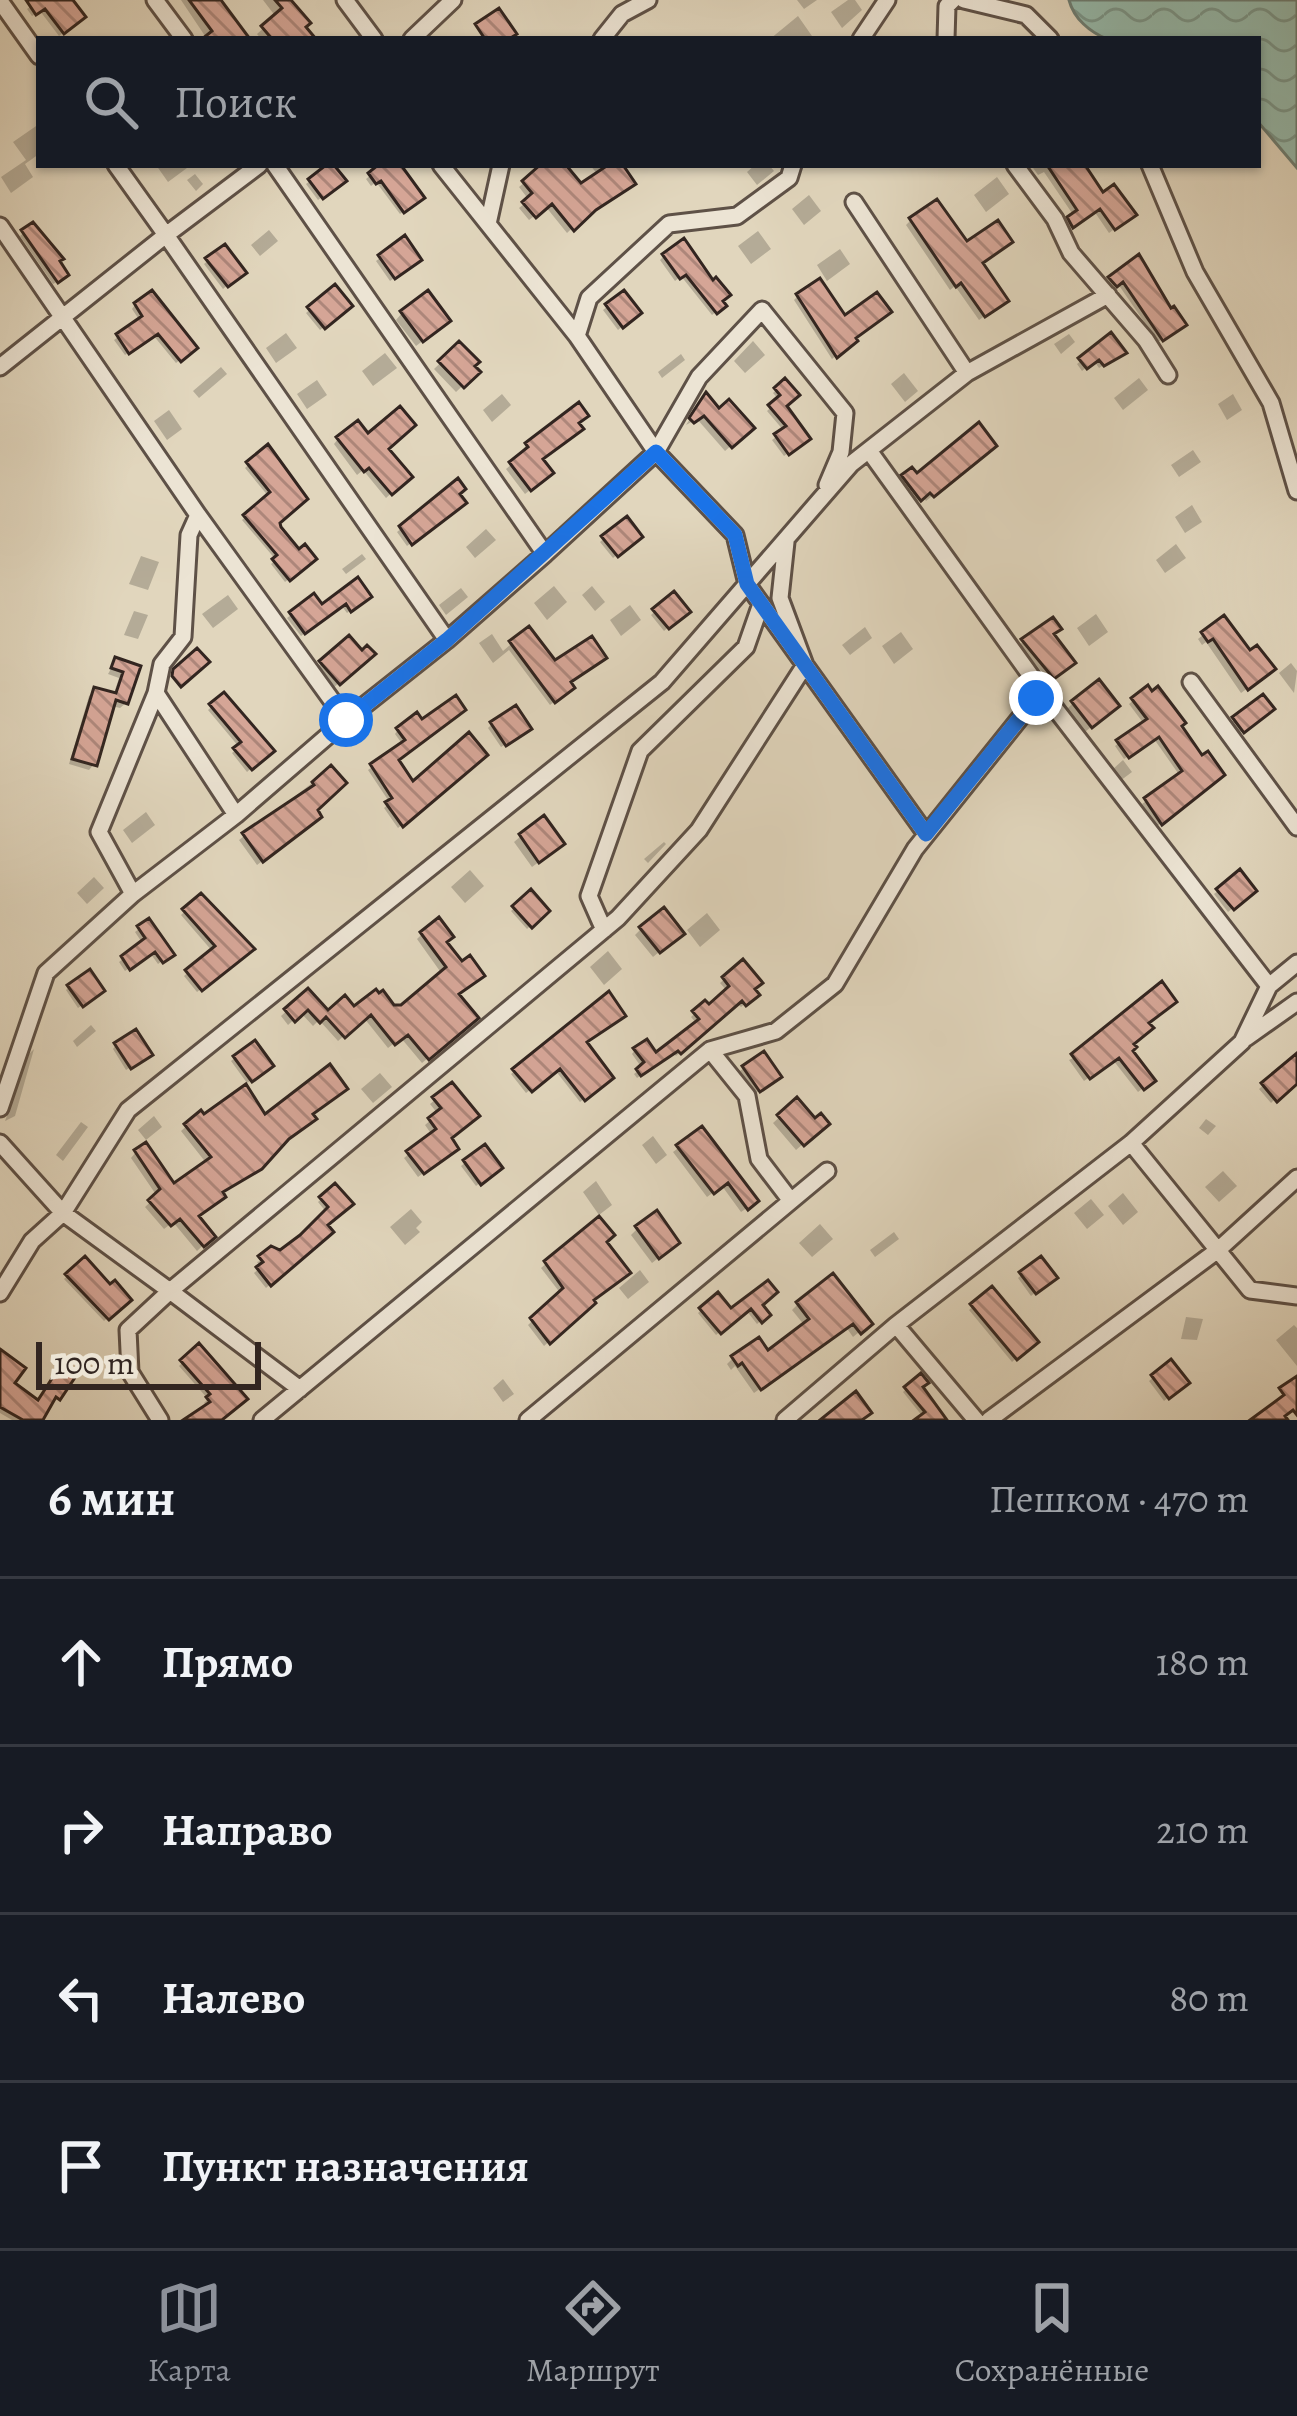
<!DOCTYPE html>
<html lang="ru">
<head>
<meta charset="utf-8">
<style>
	:root { --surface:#171b24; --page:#20242c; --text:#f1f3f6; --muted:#9ea1a6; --line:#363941; --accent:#8c9099 }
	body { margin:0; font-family:Alegreya,serif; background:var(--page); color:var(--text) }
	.scale { position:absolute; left:36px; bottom:30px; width:225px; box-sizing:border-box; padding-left:12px; border:6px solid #322520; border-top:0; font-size:33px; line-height:42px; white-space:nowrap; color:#322520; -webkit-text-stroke:9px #ece4d4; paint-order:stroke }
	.stop { position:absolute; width:36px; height:36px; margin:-27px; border:9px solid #1a73e8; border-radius:50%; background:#fff }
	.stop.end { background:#1a73e8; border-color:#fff; box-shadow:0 3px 12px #0008 }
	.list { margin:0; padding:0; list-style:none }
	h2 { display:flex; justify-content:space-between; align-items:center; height:156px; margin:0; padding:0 48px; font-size:51px }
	h2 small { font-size:39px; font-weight:400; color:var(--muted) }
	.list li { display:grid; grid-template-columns:78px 1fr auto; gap:36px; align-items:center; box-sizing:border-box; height:168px; padding:0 48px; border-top:3px solid var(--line) }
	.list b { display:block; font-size:45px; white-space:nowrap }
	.list em { font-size:39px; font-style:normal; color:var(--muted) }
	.icon { flex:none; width:66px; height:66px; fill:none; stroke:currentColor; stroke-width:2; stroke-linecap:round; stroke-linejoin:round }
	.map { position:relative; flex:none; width:1297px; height:1420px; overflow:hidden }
	.search { position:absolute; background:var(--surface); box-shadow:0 3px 9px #0004; left:36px; right:36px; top:36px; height:132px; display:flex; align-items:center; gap:30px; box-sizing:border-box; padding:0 42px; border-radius:0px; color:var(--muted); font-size:45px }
	.sheet { height:828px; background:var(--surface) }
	nav { display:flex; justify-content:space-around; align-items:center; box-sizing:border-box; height:168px; border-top:3px solid var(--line); background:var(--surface); font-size:33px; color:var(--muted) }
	nav a { display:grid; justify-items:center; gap:6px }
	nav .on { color:var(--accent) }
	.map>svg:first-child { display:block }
	.water { fill:url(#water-waves); stroke:#6d7e74; stroke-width:3 }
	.shadow { fill:#0003 }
	.building { fill:url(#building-back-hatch); stroke:#322520; stroke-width:3 }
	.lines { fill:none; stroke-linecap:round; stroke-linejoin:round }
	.minor-casing { stroke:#5e5147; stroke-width:21 }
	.minor { stroke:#ece4d4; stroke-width:15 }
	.route { stroke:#1a73e8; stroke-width:15 }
</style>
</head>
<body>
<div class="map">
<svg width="1297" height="1420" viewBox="0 0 1297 1420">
	<defs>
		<pattern id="water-waves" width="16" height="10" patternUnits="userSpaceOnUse" patternTransform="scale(3)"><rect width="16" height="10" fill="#95baac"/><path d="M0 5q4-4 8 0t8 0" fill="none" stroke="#7a978c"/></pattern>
		<pattern id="building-back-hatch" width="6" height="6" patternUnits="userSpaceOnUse" patternTransform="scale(3)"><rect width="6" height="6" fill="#d5a596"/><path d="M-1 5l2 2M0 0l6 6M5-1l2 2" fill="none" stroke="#ad867a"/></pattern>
	</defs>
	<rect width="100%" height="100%" fill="#e1d6bd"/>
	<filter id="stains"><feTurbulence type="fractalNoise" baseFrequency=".00167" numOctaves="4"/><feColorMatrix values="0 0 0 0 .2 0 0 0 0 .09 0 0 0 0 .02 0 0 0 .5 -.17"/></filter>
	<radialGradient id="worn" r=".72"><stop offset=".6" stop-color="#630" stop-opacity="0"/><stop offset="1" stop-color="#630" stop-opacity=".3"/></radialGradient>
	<path class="water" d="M1069,0H1297V168L1258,122V39H1107C1090,32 1074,19 1069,0Z"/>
	<path class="shadow" d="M39,0H55L82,17L59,36L40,11L32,16L27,9Z
		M181,0H218L239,39H207Z
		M263,0H288L312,39H261L257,34L276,17Z
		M797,0H817L804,9Z
		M848,0H855L862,10L842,28L831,12Z
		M798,16L812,36L808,39H770Z
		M39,124V154L25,164L33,177L11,193L1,177L26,160L13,142Z
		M156,165H185L187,168L168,182Z
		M331,165L343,181L318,200L306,184Z
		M383,165H400L421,198L400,214L376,182L371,186L366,179Z
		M545,165H562L580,187L598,175L590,165H620L587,214L567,233L546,207L529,220L519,208L529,200L519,187Z
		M755,165H769L774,171L757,185L747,172Z
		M1031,165H1066L1128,219L1109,233L1094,211L1067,230L1065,224L1074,216L1044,172L1038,175Z
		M195,174L203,184L196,191L187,180Z
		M997,177L1009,194L986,212L974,195Z
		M809,195L821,211L804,225L792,209Z
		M911,220L980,264L1000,305L979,320L955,286L950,290L906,225Z
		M32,226L57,262L62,279L53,284L20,236Z
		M269,230L278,241L260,256L251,245Z
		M758,231L771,249L751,264L738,246Z
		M404,240L415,263L390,281L376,261Z
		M224,248L243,272L223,289L204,264Z
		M840,249L850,264L827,281L817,265Z
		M664,256L719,302L723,306L712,315L681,276L675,281L660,260Z
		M1138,259L1179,328L1158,342L1118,284L1112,288L1107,283Z
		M334,289L349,306L320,330L306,313Z
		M624,294L638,313L618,330L603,310Z
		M798,296L852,339L854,341L832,359L794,300Z
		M135,305L194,348L176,363L153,335L125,355L114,340L140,321L132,309Z
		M402,313L441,327L416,346L396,320Z
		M286,333L297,348L276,363L266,348Z
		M1069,334L1075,342L1061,354L1054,344Z
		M1111,337L1119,356L1099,368L1094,361L1082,371L1077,364Z
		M753,341L765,355L745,373L734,361Z
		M459,345L477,372L456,392L434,369Z
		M385,353L397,368L373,386L362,371Z
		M681,354L685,360L662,378L658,372Z
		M221,367L227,374L199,398L193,391Z
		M904,373L918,391L905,402L891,384Z
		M1139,378L1148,390L1123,410L1114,398Z
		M317,380L327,395L307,409L297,394Z
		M785,382L783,406L804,442L784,456L772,440L784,431L767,411L779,400L773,393Z
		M502,394L511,405L492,422L483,410Z
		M1233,394L1242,410L1227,420L1218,404Z
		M701,401L719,412L751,428L725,451L697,419L686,425Z
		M169,410L182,429L167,440L154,421Z
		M338,439L385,449L409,477L386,498L363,470L357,475L334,444Z
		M527,445L540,460L545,478L525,494L506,469L525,453L522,450Z
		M267,448L277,523L298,553L314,559L285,582L271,564L276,560L242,520L269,497L245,468Z
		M1193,450L1201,462L1179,477L1171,465Z
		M987,452L926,501L923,497L913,505L897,484L911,471L916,477Z
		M457,482L460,506L407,546L397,532Z
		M1192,505L1202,522L1185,533L1175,517Z
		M626,520L639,536L613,558L600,542Z
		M486,529L496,540L475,558L466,547Z
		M1176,544L1186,558L1165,573L1156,560Z
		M362,554L366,559L346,574L342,569Z
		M141,556L159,562L148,590L129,584Z
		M554,586L567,602L547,620L534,603Z
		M592,586L605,602L595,611L582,595Z
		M461,588L468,597L446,615L439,605Z
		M228,595L238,609L213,628L202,614Z
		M674,595L687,611L664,631L651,615Z
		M313,598L321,608L364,600L347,613L341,605L301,636L287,618Z
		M630,605L641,620L621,636L610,620Z
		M134,611L148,615L138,639L124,635Z
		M1096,614L1108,632L1089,646L1077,628Z
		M1223,619L1267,674L1241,693L1206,642L1202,645L1198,639Z
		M1052,621L1051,635L1072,662L1049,680L1019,645Z
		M865,627L872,638L850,655L842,645Z
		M528,630L571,688L550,705L509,650L493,663L479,643L492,634L503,651Z
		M901,632L913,649L894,664L882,646Z
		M348,639L361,654H372L332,689L315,669Z
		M116,660L138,668L126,703L120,708L112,706L94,764L89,770L69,764L89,696L95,690L113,696L119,678L108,674Z
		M1291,663L1297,671L1294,693L1279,673Z
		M1147,689L1202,760L1181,809L1157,826L1142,804L1180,776L1154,739L1124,759L1115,746L1144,724L1129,704Z
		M224,696L271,750L247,772L232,753L239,747L208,710Z
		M1263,698L1271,709L1239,734L1230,723Z
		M455,699L462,710L396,760L412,785L469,737L484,755L398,828L384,808L390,803L368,770L403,745L395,734L398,730L416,717L421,723Z
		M1073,703L1109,712L1085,732L1067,709Z
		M492,724L525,732L501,747L488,728Z
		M1123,760L1132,772L1120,781L1112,770Z
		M330,769L314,810V822L257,865L239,840Z
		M146,812L155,825L132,843L123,830Z
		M521,836L555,850L532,867L514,842Z
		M664,842L666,844L648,863L644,859Z
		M470,870L484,886L465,903L451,887Z
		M1239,874L1253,891L1228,912L1214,894Z
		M94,877L104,888L87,904L77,893Z
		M531,893L546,911L527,929L511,911Z
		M201,897L251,949L197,992L184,976L213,952L181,915Z
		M707,913L720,930L700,947L687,930Z
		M148,922L171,954L158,964L150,953L125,971L119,962L143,944L135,932Z
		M641,929L675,939L653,957L635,935Z
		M422,934L444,942L456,995L475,1018L422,1063L401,1038L388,1048L364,1018L338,1041L319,1020L313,1026L301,1013L288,1025L281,1016L308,992L327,1014L402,1008L442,974L417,939Z
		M608,951L622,969L604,985L590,967Z
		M742,964L756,994L741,1007L736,1002L676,1056L673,1052L637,1078L634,1074L642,1068L632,1054L635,1050L656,1057L697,1024L691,1017L705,1004L709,1009L728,992L720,983Z
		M69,987L98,994L78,1008L66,990Z
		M608,996L583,1043L610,1078L580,1102L555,1070L526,1093L511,1074Z
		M1146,1023L1129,1052L1152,1081L1138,1092L1113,1060L1084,1081L1069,1060Z
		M91,1025L96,1031L77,1047L73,1041Z
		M116,1045L145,1058L126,1070L113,1049Z
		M34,1049L15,1116L5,1121L29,1054Z
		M1297,1057V1078L1271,1103L1259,1089Z
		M235,1058L267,1069L247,1083L231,1061Z
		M744,1068L775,1080L756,1093L740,1071Z
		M380,1073L392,1087L373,1103L361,1089Z
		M452,1086L450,1153L418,1177L404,1158L432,1135L425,1125L438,1114L430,1104Z
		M796,1102L814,1122L826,1124L796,1150L773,1123Z
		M200,1114L264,1118L310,1114L196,1216L212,1237L197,1251L173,1222L164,1229L145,1207L157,1196L131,1158L136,1152L173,1187L207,1164L181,1131Z
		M154,1116L162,1127L146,1140L138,1130Z
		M1206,1119L1216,1126L1208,1135L1199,1128Z
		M81,1122L88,1127L63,1161L56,1155Z
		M702,1130L750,1206L741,1212L722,1186L707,1197L673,1152Z
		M653,1136L667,1155L656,1164L642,1145Z
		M484,1148L499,1168L476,1186L461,1166Z
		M1223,1171L1237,1186L1219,1202L1205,1187Z
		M596,1181L612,1205L599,1215L583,1192Z
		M335,1187L324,1225L330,1232L266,1288L254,1273L261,1267L257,1262L280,1254L327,1213L318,1202Z
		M1123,1193L1138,1212L1123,1225L1108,1206Z
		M1091,1199L1104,1215L1087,1229L1074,1213Z
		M411,1209L422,1222L416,1228L420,1232L405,1245L390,1227Z
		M598,1220L604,1242L592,1303L544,1346L528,1325L561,1294L541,1268Z
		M820,1224L833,1239L812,1257L799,1243Z
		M637,1229L670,1249L652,1263L631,1235Z
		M894,1232L899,1239L875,1257L870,1250Z
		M1040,1260L1054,1277L1031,1296L1018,1278Z
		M85,1261L110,1289L128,1300L104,1321L64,1279Z
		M640,1270L649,1282L628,1299L619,1288Z
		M992,1290L1035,1342L1012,1362L969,1310Z
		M718,1296L731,1312L759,1305L767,1315L757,1324L746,1310L716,1335L698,1313Z
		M798,1304L869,1324L853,1337L846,1327L754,1393L735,1366L731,1370L727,1364L733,1358L768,1355L805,1326L792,1310Z
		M1186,1317L1203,1319L1197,1340L1181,1339Z
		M1294,1325L1297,1328V1366L1276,1340Z
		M199,1347L240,1403L217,1420H189L208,1407L204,1403L208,1399L179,1366Z
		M0,1353L10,1384L38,1404L57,1374L58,1398L50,1400L39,1420H12L0,1413Z
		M1171,1363L1186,1383L1164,1401L1149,1381Z
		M920,1377V1388L943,1420H919L923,1417L903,1392Z
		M503,1379L514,1394L503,1402L493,1388Z"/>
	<path class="building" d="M26,0H73L86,17L64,34L45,9L36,15Z
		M189,0H221L250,39H202L212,31Z
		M275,0H291L311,23L306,27L316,39H272L261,26L282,8Z
		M499,8L517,34L509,39H485L475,24Z
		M326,165H334L347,181L323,199L308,179Z
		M378,165H401L425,198L404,213L381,181L376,184L368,173Z
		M540,165H566L581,183L608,165H623L636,184L596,210L574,231L552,204L536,218L522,202L532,193L522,181Z
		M1047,165H1085L1103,192L1114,184L1137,215L1115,230L1100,209L1073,228L1067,217L1077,210Z
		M937,199L967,241L998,220L1013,242L983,263L1009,301L985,317L961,283L956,287L909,218Z
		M33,222L64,259L60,261L69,275L58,283L21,230Z
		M405,235L422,260L395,279L378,255Z
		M684,238L713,280L716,277L731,295L723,301L727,306L717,314L686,275L680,279L662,254Z
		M225,244L247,273L228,287L205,258Z
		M1139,254L1171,308L1174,306L1187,325L1163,341L1123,282L1117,287L1108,277Z
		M820,278L845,315L877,292L892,312L856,338L858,341L837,358L796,294Z
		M335,284L353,306L325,329L307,307Z
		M152,290L198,348L181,362L158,334L129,354L116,334L142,316L134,303Z
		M428,290L451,321L423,342L400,311Z
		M624,290L642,313L623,328L605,304Z
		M1111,332L1127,353L1104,366L1099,360L1087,369L1078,358Z
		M459,341L480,362L475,366L481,372L464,388L438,361Z
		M785,378L800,395L787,406L811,439L789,455L774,434L786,426L768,405L780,395L774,388Z
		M706,392L719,408L729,399L755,428L732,448L704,416L694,423L689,418Z
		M579,402L589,416L579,423L584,429L543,459L554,473L531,491L509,462L528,447L525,443Z
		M400,406L416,425L389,449L413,477L392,495L369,468L364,472L336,437L358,420L368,433Z
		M979,422L997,446L934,497L930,493L921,501L901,475L912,467L917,473Z
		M268,444L308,499L280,523L281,527L299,549L305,544L317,559L290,581L272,559L277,555L243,515L270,492L246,462Z
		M458,478L466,489L460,494L467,503L412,545L399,526Z
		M627,516L643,537L618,557L601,536Z
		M358,577L372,597L351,612L346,604L305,634L289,612L314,593L322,604Z
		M674,591L691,612L669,629L652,609Z
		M1224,615L1250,650L1257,645L1276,669L1248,690L1213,639L1208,642L1201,632Z
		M1053,617L1062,629L1054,634L1076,663L1054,679L1021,639Z
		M529,626L555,660L592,636L607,658L571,682L575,688L555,703L509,641Z
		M349,635L362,650L367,645L376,654L340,685L319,661Z
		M197,648L210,662L181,687L172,676L173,669Z
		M115,657L141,666L128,704L116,700L97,766L72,759L94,687L116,693L123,672L111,668Z
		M1099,679L1120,706L1092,728L1071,701Z
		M1148,685L1152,691L1158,686L1186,723L1182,726L1202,755L1208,751L1225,775L1162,825L1144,798L1182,771L1159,737L1129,758L1116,740L1147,719L1131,698Z
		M224,692L275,751L252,770L233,748L241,742L209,704Z
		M1263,694L1275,709L1244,733L1232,717Z
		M456,695L466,710L399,760L413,781L469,732L488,755L403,827L385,802L392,798L370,764L405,740L396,728L417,712L422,719Z
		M516,705L532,729L506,746L490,722Z
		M331,765L347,783L318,810L322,817L263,862L242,833L314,785L312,782Z
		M544,815L565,844L539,863L519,834Z
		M1240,869L1257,891L1234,910L1216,889Z
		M531,889L550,911L532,928L512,906Z
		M201,893L255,949L202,991L185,970L215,946L182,909Z
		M664,907L685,934L660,953L639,927Z
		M439,917L454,937L447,942L462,961L470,955L485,976L459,994L479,1018L429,1060L408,1035L395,1045L371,1015L345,1038L326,1017L320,1023L308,1010L295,1022L284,1009L308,988L328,1010L345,995L354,1006L376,989L379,993L383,990L394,1005H401L446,967L420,932Z
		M149,918L175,955L163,963L155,952L130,970L121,956L145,938L137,926Z
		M743,959L763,983L755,989L760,995L746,1006L742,1001L681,1054L678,1051L641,1076L636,1069L644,1062L633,1048L647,1039L656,1052L699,1019L692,1011L705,1000L709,1004L729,986L722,977Z
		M90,969L105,991L83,1007L67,985Z
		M1162,981L1177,1002L1149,1023L1154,1028L1134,1044L1137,1047L1133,1051L1156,1081L1144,1090L1119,1058L1090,1079L1071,1054Z
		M609,991L626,1016L587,1042L614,1078L585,1101L560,1069L532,1092L512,1069Z
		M136,1029L153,1055L131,1069L114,1043Z
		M255,1040L274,1066L252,1082L233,1056Z
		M764,1051L782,1077L760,1092L742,1066Z
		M1297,1053V1084L1277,1102L1261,1083Z
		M330,1064L348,1089L313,1114L317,1119L289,1139L262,1169L223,1192L226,1197L199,1216L216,1237L204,1247L180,1219L171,1226L148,1200L160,1189L134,1150L146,1142L174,1183L211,1157L184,1124L201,1110L204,1114L246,1084L265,1114Z
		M452,1082L480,1116L452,1138L459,1149L424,1174L406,1151L436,1129L428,1118L441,1108L432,1097Z
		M797,1097L815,1118L821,1113L830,1124L804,1146L777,1115Z
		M702,1126L759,1201L748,1210L728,1183L714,1194L676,1145Z
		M485,1144L503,1168L481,1185L463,1160Z
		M335,1183L354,1204L328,1225L334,1232L271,1286L256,1267L263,1262L258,1256L271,1246L280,1250L300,1235L328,1207L319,1197Z
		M657,1210L680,1243L659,1259L635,1226Z
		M599,1216L615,1235L607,1242L631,1273L594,1300L596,1303L550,1344L530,1318L563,1288L544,1261Z
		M85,1256L110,1284L115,1280L132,1300L109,1320L65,1274Z
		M1041,1256L1058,1278L1036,1294L1019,1272Z
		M833,1273L873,1324L861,1334L853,1324L761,1390L742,1363L738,1366L731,1356L759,1337L768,1350L809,1319L796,1302Z
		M768,1280L778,1292L763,1305L771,1315L762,1323L751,1309L721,1334L699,1308L718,1292L731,1308Z
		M992,1286L1039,1342L1017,1360L970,1304Z
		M199,1343L248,1399L222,1420H183L210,1402L206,1397L210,1394L180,1360Z
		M0,1349L26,1368L15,1383L38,1400L60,1366L76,1376L60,1400L56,1397L43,1420H23L0,1407Z
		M1171,1359L1190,1383L1169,1399L1151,1375Z
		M921,1373L929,1383L923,1387L947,1420H914L925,1412L904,1387Z
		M1297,1376V1415L1293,1410L1285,1416L1288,1420H1250L1284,1395L1279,1388Z
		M856,1391L872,1413L862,1420H820Z"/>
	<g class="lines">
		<g class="minor-casing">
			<path id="minor" d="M155,0L184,39
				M345,0L374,39
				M964,0L1026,15L1050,39
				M0,1L39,56
				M412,39L453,0
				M602,39L622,14L648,0
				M861,39L887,0
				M946,39L947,6L953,0
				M259,165L166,235L447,640
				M275,165L545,554L447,640L346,720
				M441,165L577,336
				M793,165L789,178L737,216L669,224L589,298L577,336L656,452L735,535L747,584L926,834
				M1015,165L1055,219L1071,253L1146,340L1168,375
				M1150,165L1195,272L1271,403L1297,491
				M854,202L967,373
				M488,224L501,165
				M0,226L198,515L189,535L183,637L162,664L156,693L99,832L133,894L46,973L0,1108
				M0,367L166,235L116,165
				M870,452L1044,694L1269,986
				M198,515L346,720L236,815
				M545,554L656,452L699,377L762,310L845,413L841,452L827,485
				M1191,682L1297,827
				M133,894L236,815L156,693
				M604,930L589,896L640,751L746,647L761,604
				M1246,1038L1297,1002
				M710,1050L776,1031L835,984L915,849L1036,698L1044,694
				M0,1143L63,1213L128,1110L662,682L851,464L967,373L1108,295
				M1131,1143L1250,1290L1297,1296
				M0,1293L32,1241L63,1213L170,1291L128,1330L130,1372L160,1420
				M896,1325L976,1420
				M300,1389L170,1291L618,918L699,830L805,665L780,598L786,542
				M262,1420L710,1050L747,1096L759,1159L791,1201
				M528,1420L827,1171
				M785,1420L896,1325L1131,1143L1242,1042L1269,986L1297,963
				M989,1420L1218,1250L1297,1178"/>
		</g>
		<use href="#minor" class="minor"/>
	</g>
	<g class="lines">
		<path class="route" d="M346,720L447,640L656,452L735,535L747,584L926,834L1036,698"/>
	</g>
	<rect width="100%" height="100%" filter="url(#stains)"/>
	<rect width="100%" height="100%" fill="url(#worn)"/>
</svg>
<div class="scale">100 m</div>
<div class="stop" style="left:346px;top:720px"></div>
<div class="stop end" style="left:1036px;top:698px"></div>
<div class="search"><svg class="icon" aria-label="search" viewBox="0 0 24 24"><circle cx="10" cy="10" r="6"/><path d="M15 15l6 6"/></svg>Поиск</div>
</div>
<section class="sheet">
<h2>6 мин<small>Пешком · 470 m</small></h2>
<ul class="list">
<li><svg class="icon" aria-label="ahead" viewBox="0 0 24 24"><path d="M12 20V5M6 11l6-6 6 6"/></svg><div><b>Прямо</b></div><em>180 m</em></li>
<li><svg class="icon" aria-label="right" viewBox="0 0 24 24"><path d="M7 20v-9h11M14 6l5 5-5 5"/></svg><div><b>Направо</b></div><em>210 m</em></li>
<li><svg class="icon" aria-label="left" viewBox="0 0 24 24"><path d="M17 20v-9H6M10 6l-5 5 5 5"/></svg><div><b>Налево</b></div><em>80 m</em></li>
<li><svg class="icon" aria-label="arrive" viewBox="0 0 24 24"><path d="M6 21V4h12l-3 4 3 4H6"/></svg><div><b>Пункт назначения</b></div></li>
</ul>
</section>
<nav>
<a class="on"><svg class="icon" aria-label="map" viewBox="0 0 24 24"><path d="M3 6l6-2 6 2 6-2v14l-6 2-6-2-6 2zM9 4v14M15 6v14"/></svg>Карта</a>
<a><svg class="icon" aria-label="directions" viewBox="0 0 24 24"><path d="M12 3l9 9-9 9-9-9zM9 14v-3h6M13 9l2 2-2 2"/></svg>Маршрут</a>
<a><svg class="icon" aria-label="saved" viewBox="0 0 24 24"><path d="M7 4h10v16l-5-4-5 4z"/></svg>Сохранённые</a>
</nav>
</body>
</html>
